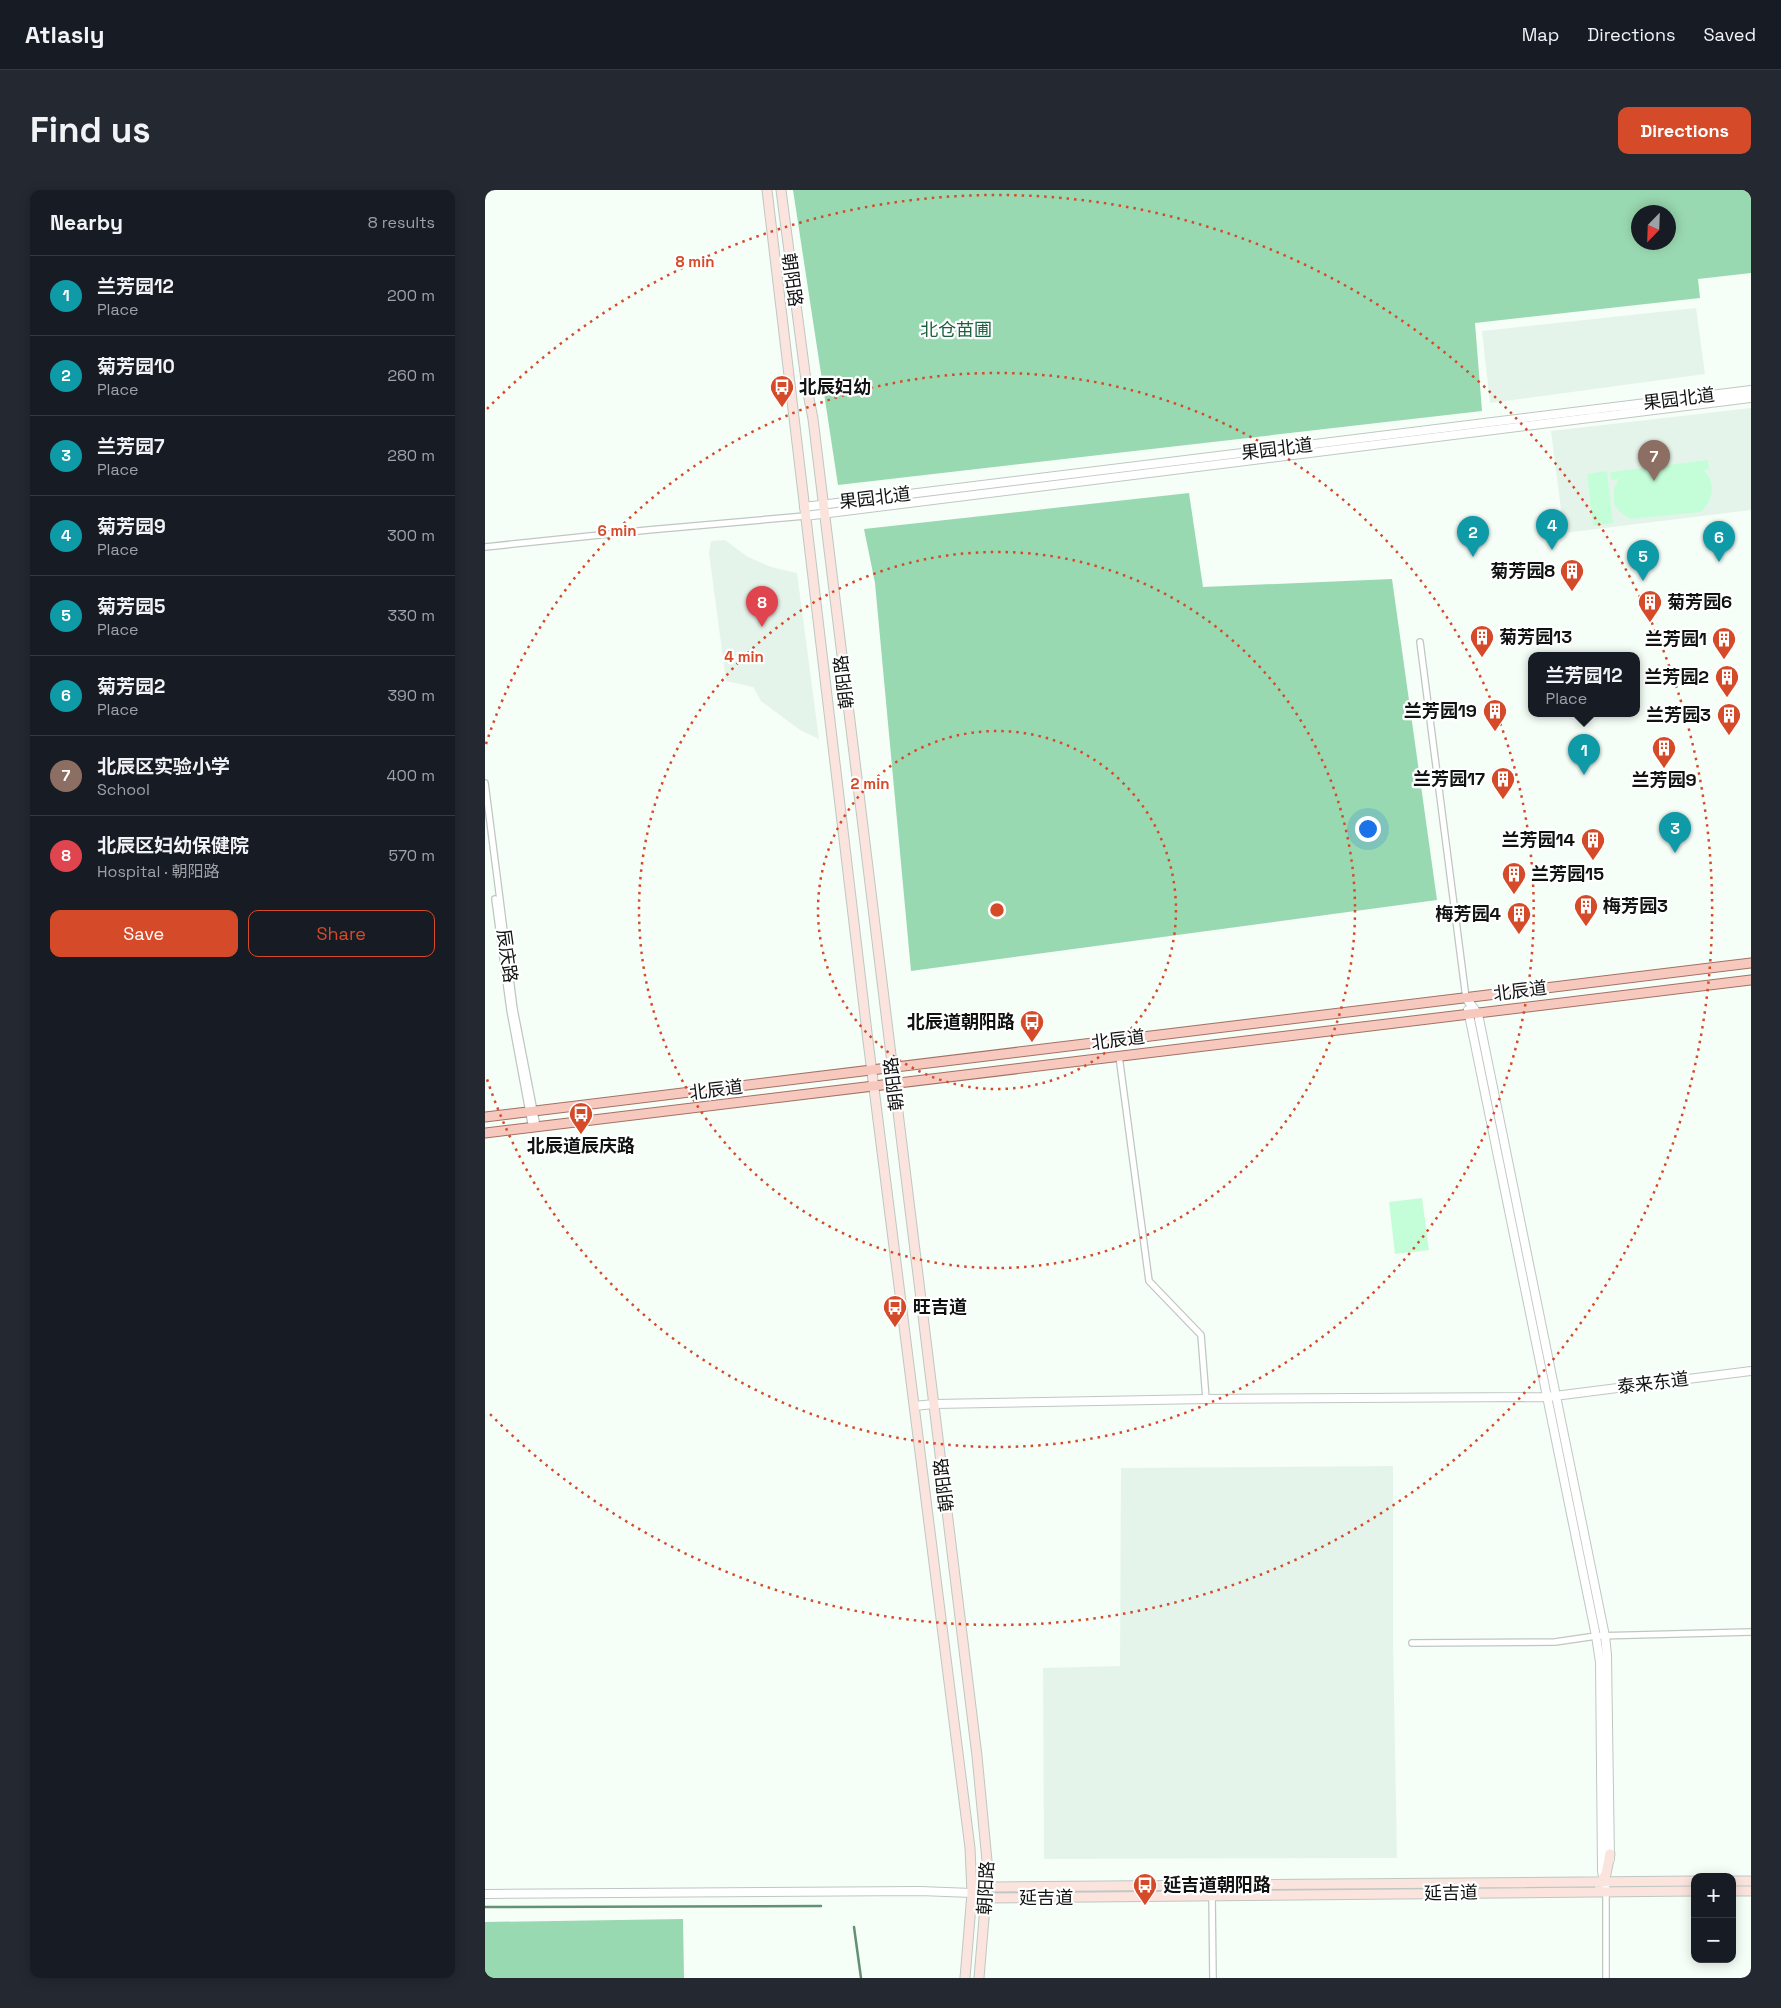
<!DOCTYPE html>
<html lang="en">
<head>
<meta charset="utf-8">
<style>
	:root { --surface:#171b24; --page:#242831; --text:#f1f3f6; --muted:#9ea1a6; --line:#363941; --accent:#d54b29 }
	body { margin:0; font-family:"Space Grotesk","Noto Sans SC",sans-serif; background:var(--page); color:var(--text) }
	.controls { position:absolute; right:15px; bottom:15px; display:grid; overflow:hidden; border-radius:10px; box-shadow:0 2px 12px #0003 }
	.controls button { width:45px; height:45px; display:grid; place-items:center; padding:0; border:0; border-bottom:1px solid var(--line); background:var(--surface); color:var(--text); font:25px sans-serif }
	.compass { position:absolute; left:1146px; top:15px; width:45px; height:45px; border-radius:50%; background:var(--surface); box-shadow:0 2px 12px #0003; rotate:203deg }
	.you { position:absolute; left:882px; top:638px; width:18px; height:18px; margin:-12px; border:4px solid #fff; border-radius:50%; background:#1a73e8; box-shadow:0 0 0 8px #1a73e833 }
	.badge { display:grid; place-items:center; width:32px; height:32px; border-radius:50%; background:var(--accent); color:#fff; font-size:16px; font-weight:700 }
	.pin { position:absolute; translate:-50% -41px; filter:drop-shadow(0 1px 2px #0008) }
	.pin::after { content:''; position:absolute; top:26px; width:18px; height:15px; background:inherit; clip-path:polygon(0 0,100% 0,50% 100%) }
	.popup { position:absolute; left:1043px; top:462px; width:112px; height:65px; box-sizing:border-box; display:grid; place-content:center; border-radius:10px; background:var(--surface); filter:drop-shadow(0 1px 4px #0005); font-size:16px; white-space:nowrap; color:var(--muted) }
	.popup b { font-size:19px; color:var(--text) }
	.popup::after { content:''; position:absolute; left:50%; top:100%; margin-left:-10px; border:10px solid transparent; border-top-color:var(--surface) }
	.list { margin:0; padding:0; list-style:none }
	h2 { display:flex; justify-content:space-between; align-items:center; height:65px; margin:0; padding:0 20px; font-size:21px }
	h2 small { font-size:16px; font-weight:400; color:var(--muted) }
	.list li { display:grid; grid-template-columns:32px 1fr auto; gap:15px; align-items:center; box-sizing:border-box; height:80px; padding:0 20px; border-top:1px solid var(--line) }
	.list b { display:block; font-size:19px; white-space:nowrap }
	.list p { margin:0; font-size:16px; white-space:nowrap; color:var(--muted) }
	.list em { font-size:16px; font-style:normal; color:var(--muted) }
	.actions { display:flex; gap:10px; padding:15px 20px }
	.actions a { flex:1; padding:11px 0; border:1px solid var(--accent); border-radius:10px; text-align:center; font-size:18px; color:var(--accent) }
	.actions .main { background:var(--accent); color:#fff }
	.map { position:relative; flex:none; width:1266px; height:1788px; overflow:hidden; border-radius:10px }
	header { display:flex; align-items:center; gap:30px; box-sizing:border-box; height:70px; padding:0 25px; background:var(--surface); border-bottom:1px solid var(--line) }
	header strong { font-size:24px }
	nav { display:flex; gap:28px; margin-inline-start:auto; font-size:18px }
	.intro { display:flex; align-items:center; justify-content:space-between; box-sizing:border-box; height:120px; padding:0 30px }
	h1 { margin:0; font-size:35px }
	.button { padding:12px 22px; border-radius:10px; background:var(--accent); color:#fff; font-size:18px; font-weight:700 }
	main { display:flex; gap:30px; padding:0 30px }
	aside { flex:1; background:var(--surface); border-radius:10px; box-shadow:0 2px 12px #0003 }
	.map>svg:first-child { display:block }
	.built { fill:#e5f4ea }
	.green { fill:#c4fed9 }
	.forest { fill:#99d9b1; fill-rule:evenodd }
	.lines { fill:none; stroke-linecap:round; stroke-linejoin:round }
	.stream { stroke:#639174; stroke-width:2.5 }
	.minor-casing { stroke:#bfc7c2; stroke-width:8 }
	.tertiary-casing { stroke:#bfc7c2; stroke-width:10 }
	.secondary-casing { stroke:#bfc7c2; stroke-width:11 }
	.primary-casing { stroke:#a27164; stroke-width:11 }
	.minor { stroke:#fff; stroke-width:5.5 }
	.tertiary { stroke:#fff; stroke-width:8 }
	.secondary { stroke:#fbe4de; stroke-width:9 }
	.primary { stroke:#f7c8bd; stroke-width:9 }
	.ring { fill:none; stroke:#d54b29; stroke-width:2.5; stroke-dasharray:2.5 5 }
	.labels { text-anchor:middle; stroke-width:4.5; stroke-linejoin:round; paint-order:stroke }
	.street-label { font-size:18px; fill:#101311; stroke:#fff }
	.park-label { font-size:18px; fill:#1a623d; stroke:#fff }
	.poi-label { font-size:18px; font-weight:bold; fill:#101311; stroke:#fff; text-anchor:end }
	.centre { fill:#d54b29; stroke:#fff; stroke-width:2.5 }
	.ring-label { font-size:15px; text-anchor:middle; font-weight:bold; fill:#d54b29; stroke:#fff; stroke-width:4.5; stroke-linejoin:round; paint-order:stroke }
</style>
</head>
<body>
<header>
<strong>Atlasly</strong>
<nav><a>Map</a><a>Directions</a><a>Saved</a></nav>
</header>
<div class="intro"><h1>Find us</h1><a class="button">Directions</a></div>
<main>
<aside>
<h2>Nearby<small>8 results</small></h2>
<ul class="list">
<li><span class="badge" style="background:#0f9aa8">1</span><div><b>兰芳园12</b><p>Place</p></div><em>200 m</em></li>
<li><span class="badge" style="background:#0f9aa8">2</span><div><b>菊芳园10</b><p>Place</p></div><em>260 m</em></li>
<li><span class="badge" style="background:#0f9aa8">3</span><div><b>兰芳园7</b><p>Place</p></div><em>280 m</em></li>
<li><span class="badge" style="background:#0f9aa8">4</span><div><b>菊芳园9</b><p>Place</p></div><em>300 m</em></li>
<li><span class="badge" style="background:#0f9aa8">5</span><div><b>菊芳园5</b><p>Place</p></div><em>330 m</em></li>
<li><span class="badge" style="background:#0f9aa8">6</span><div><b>菊芳园2</b><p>Place</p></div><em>390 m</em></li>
<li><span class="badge" style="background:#8d6e63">7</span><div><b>北辰区实验小学</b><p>School</p></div><em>400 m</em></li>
<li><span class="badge" style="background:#e0444e">8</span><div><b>北辰区妇幼保健院</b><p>Hospital · 朝阳路</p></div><em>570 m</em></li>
</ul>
<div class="actions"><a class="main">Save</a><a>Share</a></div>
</aside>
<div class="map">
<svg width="1266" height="1788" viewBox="0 0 1266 1788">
	<rect width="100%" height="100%" fill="#f6fef8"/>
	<path class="built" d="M1211,118L1220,184L1005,213L997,141Z
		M1266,218V320L1079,343L1066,241Z
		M240,350L263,367L286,377L312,383L334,549L315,540L276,511L268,497L241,491L224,363L226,351Z
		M908,1276V1450L912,1668L559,1669L558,1478L635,1476L636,1278Z"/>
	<path class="green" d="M1223,270L1224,279L1218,280C1232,292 1228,310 1216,322L1145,329L1135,322L1129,314V298L1134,289L1126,290L1125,282Z
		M1122,281L1128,333L1108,336L1102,284Z
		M937,1008L944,1060L910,1064L904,1012Z"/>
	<path class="forest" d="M308,0H1266V83L1213,89L1215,108L990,133L997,221L353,295ZM1154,22H1184V52H1154Z
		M704,303L718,397L907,389L952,710L426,781L390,393L379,339Z
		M198,1729L199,1788H0V1732Z"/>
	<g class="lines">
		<path class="stream" d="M0,1717L336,1716
			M369,1737L376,1788"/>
		<g class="minor-casing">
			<path id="minor" d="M0,357L163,340L320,326
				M935,452L981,808
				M0,593L29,819L52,937
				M10,709L25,820L47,938
				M634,866L664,1091L716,1145L721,1209
				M927,1453L1070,1452L1111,1446L1266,1442
				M1121,1702V1788
				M727,1706L728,1788"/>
		</g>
		<g class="tertiary-casing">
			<path id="tertiary" d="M319,317L1266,200
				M320,326L1266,208
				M981,808L993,824L1120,1446L1122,1465L1125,1669
				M983,820L1111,1446L1115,1472L1117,1681L1121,1702
				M429,1216L449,1214L721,1209L1062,1207L1266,1181
				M0,1704L435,1701L487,1703"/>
		</g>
		<g class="secondary-casing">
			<path id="secondary" d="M282,0L383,851L485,1658L487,1703L480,1788
				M296,0L322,198L328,229L492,1566L503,1681L494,1788
				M1247,1691H1266
				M1114,1695L1121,1684L1125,1664
				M1247,1701H1266
				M487,1703L502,1697L1210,1691
				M496,1706L501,1708L1210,1701"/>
		</g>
		<g class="primary-casing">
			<path id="primary" d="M0,927L1266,773
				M0,943L1266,790"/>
		</g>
		<use href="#minor" class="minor"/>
		<use href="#tertiary" class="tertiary"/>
		<use href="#secondary" class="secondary"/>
		<use href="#primary" class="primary"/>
	</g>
	<g class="ring">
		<circle cx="512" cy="720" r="179"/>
		<circle cx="512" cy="720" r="358"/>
		<path d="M1 554A537 537 0 1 1 1 886"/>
		<path d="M2 219A715 715 0 1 1 2 1221"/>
	</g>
	<defs>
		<g id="bus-pin" transform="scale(1.25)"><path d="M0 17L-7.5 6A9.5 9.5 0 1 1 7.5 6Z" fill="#d54b29" stroke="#fff"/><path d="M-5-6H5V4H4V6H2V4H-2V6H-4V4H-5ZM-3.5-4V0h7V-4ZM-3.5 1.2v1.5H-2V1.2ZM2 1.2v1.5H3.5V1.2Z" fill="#fff"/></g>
		<g id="building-pin" transform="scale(1.25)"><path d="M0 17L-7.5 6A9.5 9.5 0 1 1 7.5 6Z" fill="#d54b29" stroke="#fff"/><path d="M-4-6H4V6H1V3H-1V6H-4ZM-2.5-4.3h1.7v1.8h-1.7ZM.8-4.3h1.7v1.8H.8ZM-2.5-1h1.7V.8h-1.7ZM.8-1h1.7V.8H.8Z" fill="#fff"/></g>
	</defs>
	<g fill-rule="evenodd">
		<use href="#bus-pin" x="297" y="197"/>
		<use href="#building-pin" x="1087" y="381"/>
		<use href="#building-pin" x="1165" y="412"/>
		<use href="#building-pin" x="997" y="447"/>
		<use href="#building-pin" x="1239" y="449"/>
		<use href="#building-pin" x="1242" y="487"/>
		<use href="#building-pin" x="1010" y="521"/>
		<use href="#building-pin" x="1244" y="525"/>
		<use href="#building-pin" x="1179" y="558"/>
		<use href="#building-pin" x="1018" y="589"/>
		<use href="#building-pin" x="1108" y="650"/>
		<use href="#building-pin" x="1029" y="684"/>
		<use href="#building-pin" x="1101" y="716"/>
		<use href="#building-pin" x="1034" y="724"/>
		<use href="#bus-pin" x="547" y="832"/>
		<use href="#bus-pin" x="96" y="924"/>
		<use href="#bus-pin" x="410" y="1117"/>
		<use href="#bus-pin" x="660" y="1695"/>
	</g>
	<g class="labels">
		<g class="street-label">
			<text transform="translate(307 90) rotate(82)" y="6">朝阳路</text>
			<text transform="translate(1194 209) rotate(-7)" y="6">果园北道</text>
			<text transform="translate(792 259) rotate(-7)" y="6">果园北道</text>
			<text transform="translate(390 308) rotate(-7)" y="6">果园北道</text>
			<text transform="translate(359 492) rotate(-97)" y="6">朝阳路</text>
			<text transform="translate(22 766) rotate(82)" y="6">辰庆路</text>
			<text transform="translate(1035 801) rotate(-7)" y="6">北辰道</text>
			<text transform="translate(633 850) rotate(-7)" y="6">北辰道</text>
			<text transform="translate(409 894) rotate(-97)" y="6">朝阳路</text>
			<text transform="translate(231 900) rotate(-7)" y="6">北辰道</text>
			<text transform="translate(1168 1193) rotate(-7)" y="6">泰来东道</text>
			<text transform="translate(459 1295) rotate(-97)" y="6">朝阳路</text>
			<text transform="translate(501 1698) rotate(-87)" y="6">朝阳路</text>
			<text transform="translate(966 1703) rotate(-1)" y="6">延吉道</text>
			<text x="561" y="1714">延吉道</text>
		</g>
		<g class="park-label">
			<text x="471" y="146">北仓苗圃</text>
		</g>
		<g class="poi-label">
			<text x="314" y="203" text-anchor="start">北辰妇幼</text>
			<text x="1070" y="387">菊芳园8</text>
			<text x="1182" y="418" text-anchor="start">菊芳园6</text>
			<text x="1014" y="453" text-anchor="start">菊芳园13</text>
			<text x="1222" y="455">兰芳园1</text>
			<text x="1224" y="493">兰芳园2</text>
			<text x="992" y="527">兰芳园19</text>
			<text x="1226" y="531">兰芳园3</text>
			<text x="1000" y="595">兰芳园17</text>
			<text x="1179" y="596" text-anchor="middle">兰芳园9</text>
			<text x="1090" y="656">兰芳园14</text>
			<text x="1046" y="690" text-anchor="start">兰芳园15</text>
			<text x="1118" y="722" text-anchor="start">梅芳园3</text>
			<text x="1016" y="730">梅芳园4</text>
			<text x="530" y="838">北辰道朝阳路</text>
			<text x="96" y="962" text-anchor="middle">北辰道辰庆路</text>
			<text x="428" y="1123" text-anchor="start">旺吉道</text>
			<text x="678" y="1701" text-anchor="start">延吉道朝阳路</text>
		</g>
	</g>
	<circle cx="512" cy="720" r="8" class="centre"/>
	<g class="ring-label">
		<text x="210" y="77">8 min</text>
		<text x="132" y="346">6 min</text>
		<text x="259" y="472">4 min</text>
		<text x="385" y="599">2 min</text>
	</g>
</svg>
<div class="controls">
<button>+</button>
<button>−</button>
</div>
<svg class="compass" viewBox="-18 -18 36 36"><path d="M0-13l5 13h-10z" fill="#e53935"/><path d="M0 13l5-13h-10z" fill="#9ea1a6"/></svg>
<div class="you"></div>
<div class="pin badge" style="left:1099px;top:585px;background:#0f9aa8">1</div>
<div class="popup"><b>兰芳园12</b>Place</div>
<div class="pin badge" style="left:988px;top:367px;background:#0f9aa8">2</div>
<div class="pin badge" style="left:1190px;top:663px;background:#0f9aa8">3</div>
<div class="pin badge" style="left:1067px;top:360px;background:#0f9aa8">4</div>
<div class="pin badge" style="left:1158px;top:391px;background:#0f9aa8">5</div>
<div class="pin badge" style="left:1234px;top:372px;background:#0f9aa8">6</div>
<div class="pin badge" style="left:1169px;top:291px;background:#8d6e63">7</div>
<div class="pin badge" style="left:277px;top:437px;background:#e0444e">8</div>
</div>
</main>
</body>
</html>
